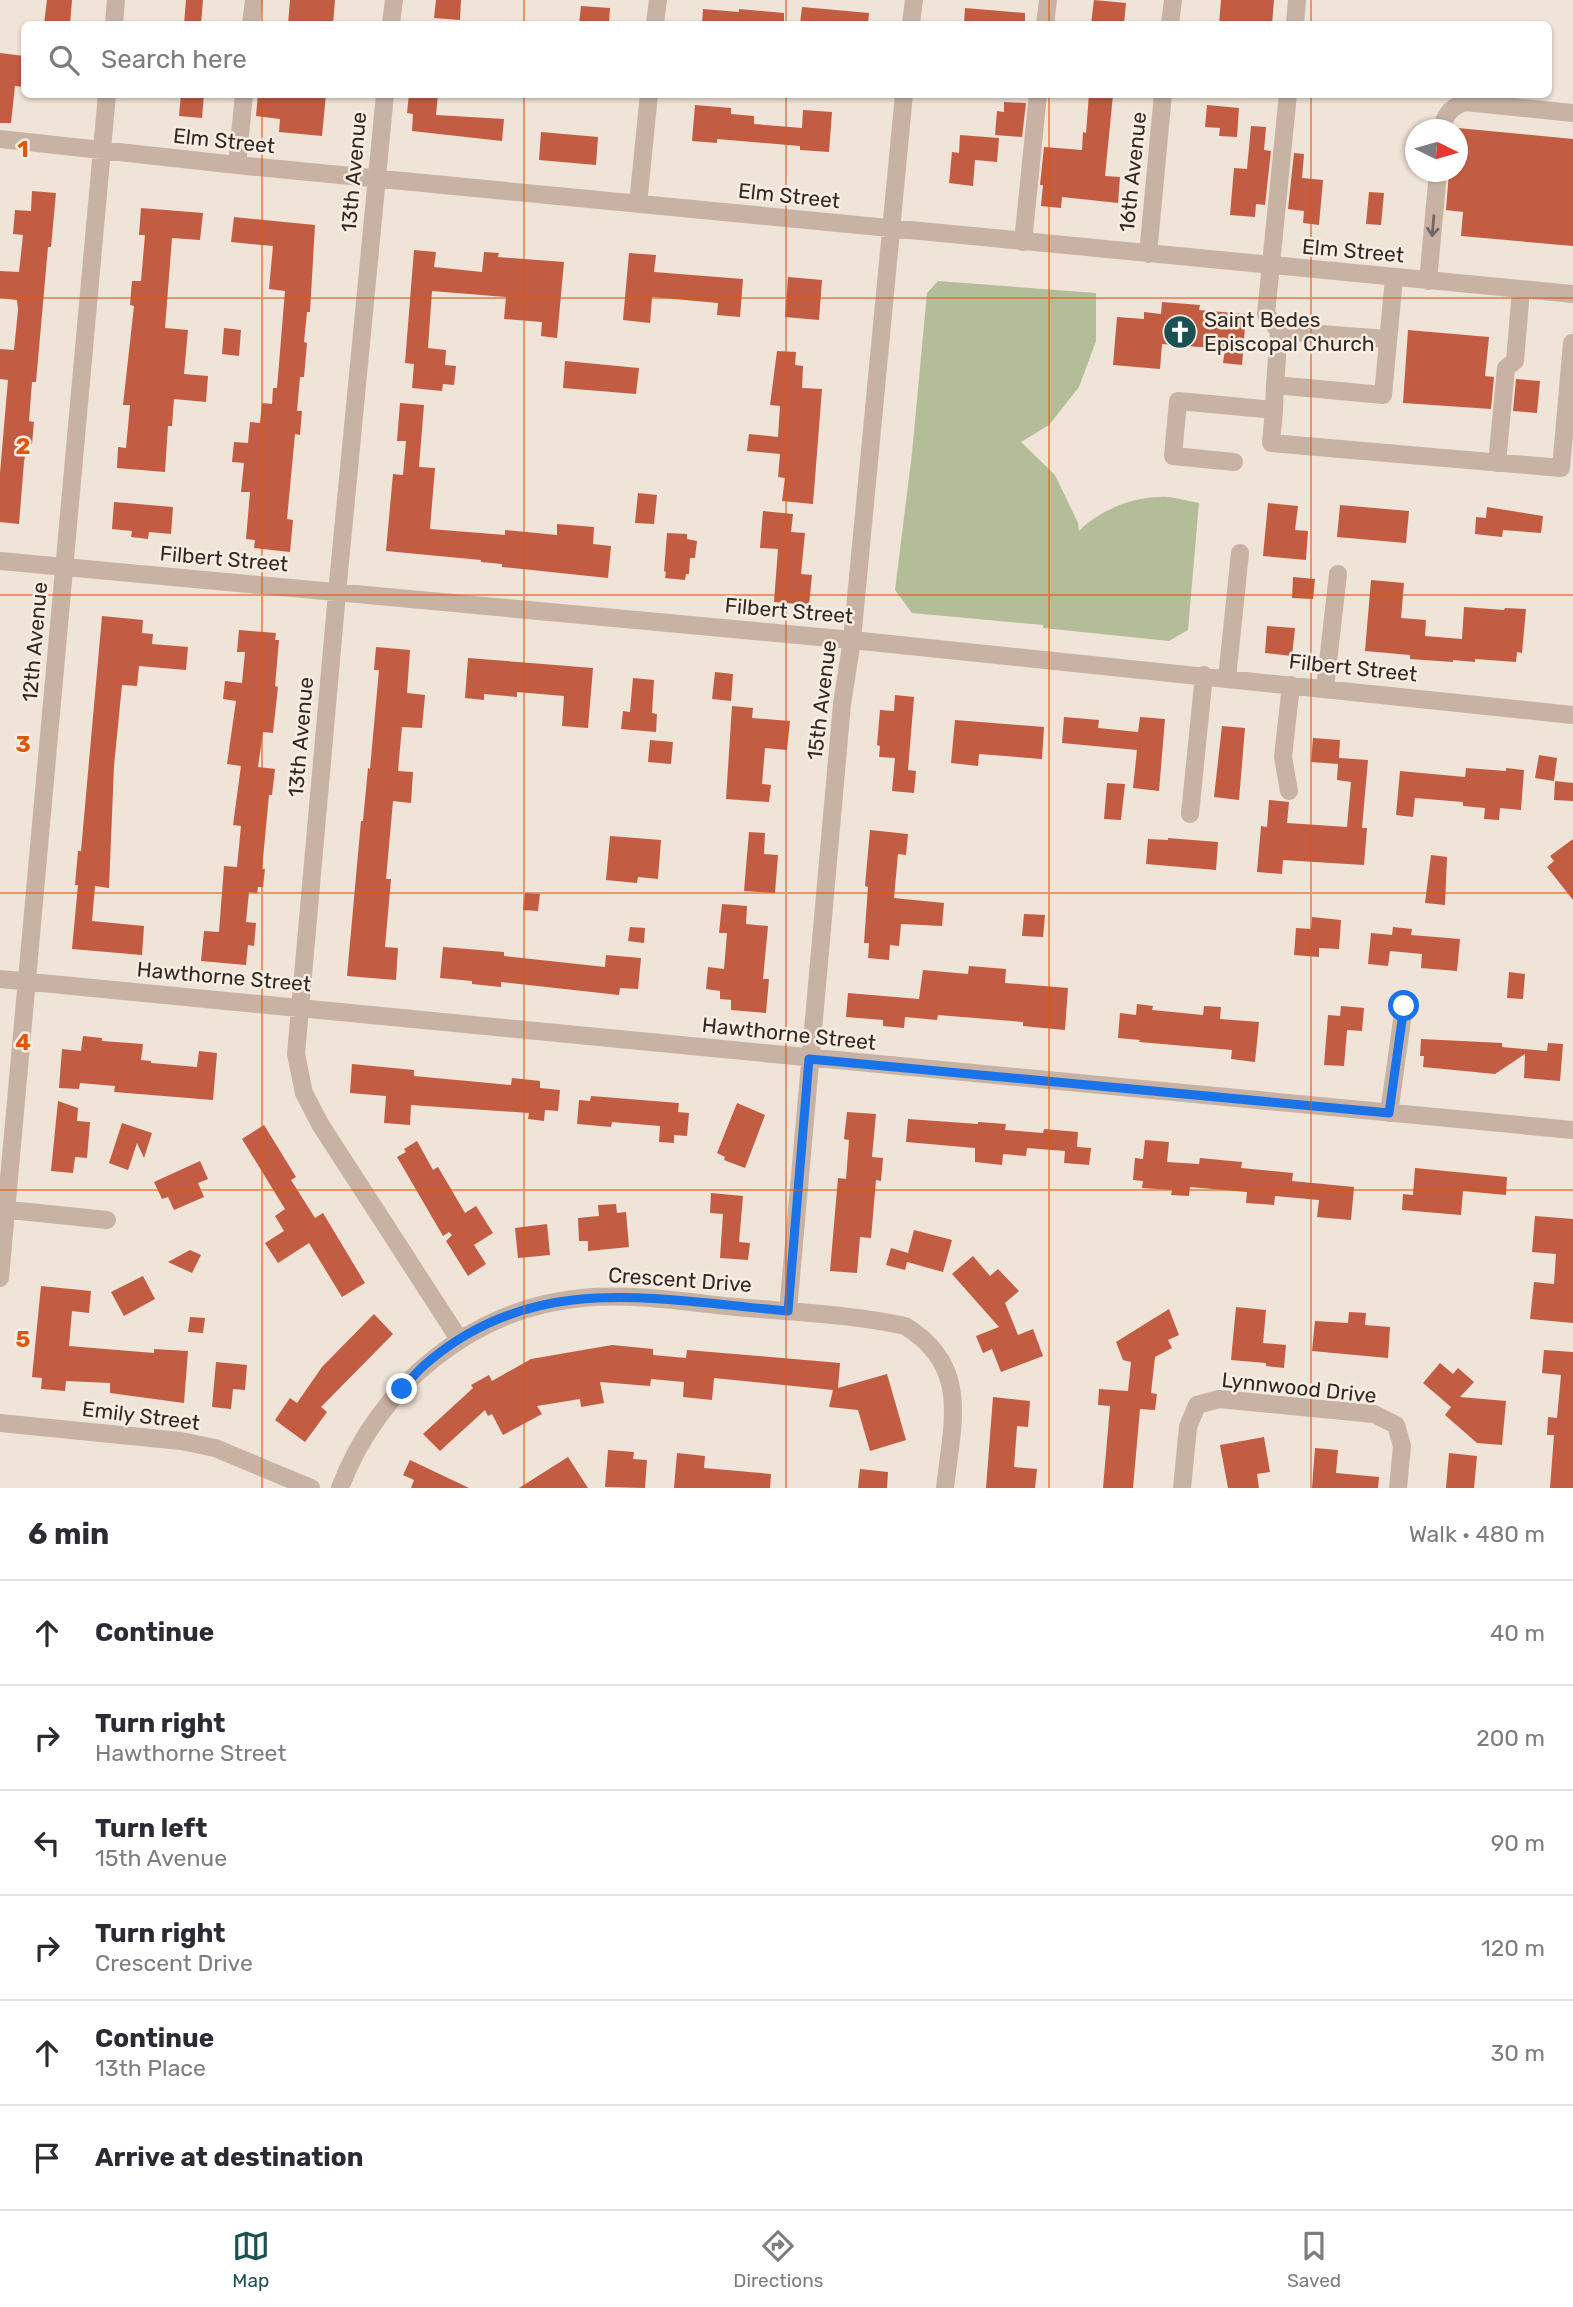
<!DOCTYPE html>
<html lang="en">
<head>
<meta charset="utf-8">
<style>
	:root { --surface:#fff; --page:#f2f2f3; --text:#2b2b33; --muted:#7c7c81; --line:#e1e1e2; --accent:#1c5152 }
	body { margin:0; font-family:Rubik,sans-serif; background:var(--page); color:var(--text) }
	.compass { position:absolute; left:1405px; top:119px; width:63px; height:63px; border-radius:50%; background:var(--surface); box-shadow:0 2px 5px #0004; rotate:95deg }
	.stop { position:absolute; width:21px; height:21px; margin:-16px; border:5px solid #1a73e8; border-radius:50%; background:#fff }
	.stop.end { background:#1a73e8; border-color:#fff; box-shadow:0 2px 7px #0008 }
	.list { margin:0; padding:0; list-style:none }
	h2 { display:flex; justify-content:space-between; align-items:center; height:91px; margin:0; padding:0 28px; font-size:30px }
	h2 small { font-size:23px; font-weight:400; color:var(--muted) }
	.list li { display:grid; grid-template-columns:46px 1fr auto; gap:21px; align-items:center; box-sizing:border-box; height:105px; padding:0 28px; border-top:2px solid var(--line) }
	.list b { display:block; font-size:26px; white-space:nowrap }
	.list p { margin:0; font-size:23px; white-space:nowrap; color:var(--muted) }
	.list em { font-size:23px; font-style:normal; color:var(--muted) }
	.icon { flex:none; width:38px; height:38px; fill:none; stroke:currentColor; stroke-width:2; stroke-linecap:round; stroke-linejoin:round }
	.map { position:relative; flex:none; width:1573px; height:1488px; overflow:hidden }
	.search { position:absolute; background:var(--surface); box-shadow:0 2px 5px #0004; left:21px; right:21px; top:21px; height:77px; display:flex; align-items:center; gap:18px; box-sizing:border-box; padding:0 24px; border-radius:10px; color:var(--muted); font-size:26px }
	.sheet { height:721px; background:var(--surface) }
	nav { display:flex; justify-content:space-around; align-items:center; box-sizing:border-box; height:98px; border-top:2px solid var(--line); background:var(--surface); font-size:19px; color:var(--muted) }
	nav a { display:grid; justify-items:center; gap:4px }
	nav .on { color:var(--accent) }
	.map>svg:first-child { display:block }
	.green { fill:#b3be98 }
	.building { fill:#c25c42 }
	.lines { fill:none; stroke-linecap:round; stroke-linejoin:round }
	.minor { stroke:#c7b2a4; stroke-width:18 }
	.oneway { stroke:#75675e }
	.route { stroke:#1a73e8; stroke-width:9 }
	.grid { fill:none; stroke:#df570d; stroke-width:2; stroke-opacity:0.55 }
	.labels { text-anchor:middle; stroke-width:5; stroke-linejoin:round; paint-order:stroke }
	.street-label { font-size:21px; fill:#322925; stroke:#f8ede3 }
	.poi-label { font-size:21px; fill:#322925; stroke:#f8ede3; text-anchor:start }
	.grid-label { font-size:23px; text-anchor:middle; font-weight:bold; fill:#df570d; stroke:#f8ede3; stroke-width:5; stroke-linejoin:round; paint-order:stroke }
</style>
</head>
<body>
<div class="map">
<svg width="1573" height="1488" viewBox="0 0 1573 1488">
	<rect width="100%" height="100%" fill="#f0e3d7"/>
	<path class="green" d="M938,281L1096,293V341L1079,387L1049,425L1021,442L1055,475L1078,523L1079,531C1099,511 1131,497 1160,497C1172,496 1186,501 1199,503L1188,630L1169,641L1043,628V625L912,613L895,590L912,453L927,293Z"/>
	<path class="building" d="M47,0H72L70,24H44Z
		M186,0H203L201,24H184Z
		M290,0H335L333,24H288Z
		M436,0H461L460,20L434,18Z
		M1094,0L1126,3L1124,24H1091Z
		M1221,0H1274L1272,24H1219Z
		M581,6L610,8L609,24H579Z
		M802,7L869,13L868,24H800Z
		M965,8L1025,13V24H964Z
		M703,9L739,12V9L784,13V24H702Z
		M0,53L24,56V87L15,86L11,123H0Z
		M181,94H204L202,118L179,116Z
		M258,94H326L322,136L279,132L280,119L256,116Z
		M409,94H438L436,115L504,119L502,141L412,131L413,114L407,113Z
		M1089,94L1113,95L1105,176L1120,177L1118,203L1062,197L1061,208L1041,206L1043,185H1040L1044,147L1082,150L1083,132L1086,133Z
		M1004,102L1026,103L1022,137L995,135L997,111L1004,112Z
		M695,105L731,108V114L754,116V124L802,128L803,110L832,112L829,152L800,150V146L717,139V143L692,141Z
		M1207,105L1239,108L1237,137L1219,136L1220,128L1205,127Z
		M1251,126L1266,127L1264,150L1271,151L1265,205L1256,204L1255,217L1230,215L1234,168L1247,169Z
		M1458,128L1573,139V246L1461,236L1463,212L1446,210L1449,172H1458Z
		M541,132L598,137L596,165L539,160Z
		M960,135L999,138L997,162L975,160L973,186L949,183L952,152L959,153Z
		M1294,153L1304,154L1302,178L1323,180L1319,225L1303,223L1304,211L1288,209Z
		M32,191L56,193L51,247H48L36,382H32L29,421L34,422L32,444H27L24,462L19,524L0,522V473L8,380L0,379V349L14,350L18,310L17,300L0,298V271L19,272L23,235L13,234L15,210L31,211Z
		M1369,192L1384,193L1381,225L1366,224Z
		M141,208L203,213L200,240L172,238L165,328L188,330L184,374L208,376L206,402L174,399L172,426H168L165,472L117,468L118,447L126,448L130,405H123L134,306L130,305L132,281H141L145,235H139Z
		M234,217L315,225L310,312H307L304,342L307,343L304,377H300L297,411H302L300,435L295,434L287,519L293,520L290,552L254,548L255,540L246,539L250,492H241L244,463L232,462L234,442L248,443L250,422L260,423L262,403L272,404L273,388H277L285,291L269,289L273,246L231,242Z
		M414,250L436,252L434,267L482,272L484,252L499,253L498,257L564,262L557,338L541,336L542,322L504,319L506,297L432,291L428,348L446,350L445,365L456,366L454,385L443,384L442,391L412,388L414,364L405,363Z
		M629,253L656,255L654,272L743,279L740,317L717,315L718,303L652,297L650,323L623,320Z
		M788,277L822,280L819,320L785,317Z
		M1162,302L1200,305L1199,310L1246,314L1242,365L1223,363L1225,349L1162,344L1160,369L1113,365L1117,317L1144,319V312L1161,314Z
		M224,328L241,330L239,356L222,354Z
		M1408,330L1489,337L1485,376L1494,377L1491,409L1403,403Z
		M777,351L796,352L795,365L803,366L802,388L822,389L813,504L782,501L785,478L778,477L780,454L747,451L749,434L778,437L780,406L770,405Z
		M565,361L639,368L636,394L563,388Z
		M1516,379L1540,381L1537,413L1513,411Z
		M400,403L424,405L419,467L435,468L430,529L505,535V530L557,535V524L594,527L593,544L611,546L608,578L502,567V564L481,562V560L386,551L393,474L403,475L406,441H397Z
		M638,493L657,495L654,524L635,523Z
		M114,502L173,507L171,534L149,532L148,539L131,537L132,531L112,529Z
		M1268,503L1298,506L1295,530L1308,531L1306,560L1263,556Z
		M1340,505L1409,511L1406,543L1337,537Z
		M1487,507L1543,516L1541,533L1503,530L1502,537L1475,534L1476,517L1486,518Z
		M763,511L793,514L791,532L805,533L801,574L812,575L809,605L774,602L778,549L760,548Z
		M667,533L687,534V539L697,541L695,558H690L689,574H686L685,580L665,578L666,572L664,571Z
		M1293,577L1315,579L1313,599L1292,598Z
		M1371,580L1404,583L1401,618L1426,620L1425,636L1462,639L1464,607L1504,610L1505,608L1526,609L1522,653L1517,652L1516,662L1475,659V662L1453,660V662L1410,659V655L1365,651Z
		M102,616L143,620L142,633L153,634L152,644L188,647L186,670L139,666L137,686L122,685L114,766L109,888L95,886L92,921L144,926L142,955L72,949L78,885H75L78,851H81Z
		M1267,626L1295,628L1292,656L1265,653Z
		M239,630L276,633L275,640H279L275,686L278,687L273,733L263,732L258,767L275,769L272,795H269L262,869H265L263,887H258L257,893L249,892L246,922L256,923L254,946L248,945L246,965L201,961L204,931L219,932L224,866L237,867L241,826L233,825L241,766L227,764L236,701L223,699L225,681L242,683L245,652H237Z
		M376,647L410,650L407,693L425,695L422,728L402,727L398,771L413,772L411,803L393,801L386,879H391L385,947L398,948L396,980L347,976L361,821H363L368,768L370,769L379,670H374Z
		M468,658L593,668L588,728L562,726L564,696L517,692V697L484,694V700L465,698Z
		M715,672L733,674L731,701L712,699Z
		M633,678L654,680L652,713L657,714L656,732L621,729L623,711L630,712Z
		M895,695L914,697L908,770L916,771L914,793L892,791L895,758L879,757L880,746L877,745L880,710L894,711Z
		M732,706L753,708L752,718L790,721L787,750L765,748L762,784L771,785L769,802L726,799Z
		M1064,717L1099,720L1098,728L1138,732L1140,717L1165,719L1159,791L1133,788L1137,750L1062,743Z
		M955,720L1044,727L1042,759L979,754L978,766L951,763Z
		M1222,726L1245,728L1239,800L1214,797Z
		M1313,738L1340,740L1339,758L1368,760L1362,828H1367L1364,865L1283,860L1282,874L1257,872L1261,826L1267,827L1269,800L1289,802L1287,823L1347,827L1351,782L1337,780L1338,764L1311,762Z
		M650,740L673,742L671,764L648,762Z
		M1539,755L1557,758L1554,781L1535,778Z
		M1466,768L1506,771V768L1524,770L1521,810L1500,808L1499,820L1484,819L1485,808L1463,806V802L1415,798L1413,817L1396,815L1400,771L1465,777Z
		M1555,781L1573,783V801L1554,800Z
		M1107,783L1125,784L1121,820L1104,819Z
		M870,830L908,834L906,855L898,854L894,898L944,903L942,926L901,924L899,946L890,945L889,960L868,958L869,943H864L868,887L865,886Z
		M749,832L765,833L764,854L778,855L775,893L744,891Z
		M610,836L661,840L658,879L638,877L637,883L606,880Z
		M1168,838L1218,842L1216,870L1146,864L1148,839L1168,840Z
		M1573,839V900L1547,867L1554,861L1550,856Z
		M1431,855L1447,857L1445,905L1425,903Z
		M525,893L540,894L538,911L523,910Z
		M722,904L747,906L746,924L768,926L763,979H769L766,1013L731,1010V1000L720,999V991L706,989L708,967L724,969L727,933H719Z
		M1024,914L1045,915L1043,937L1022,936Z
		M1312,917L1341,920L1339,949L1319,948V957L1294,955L1296,928L1311,929Z
		M630,927L645,928L644,943L628,941Z
		M1393,927L1412,929L1411,935L1460,939L1457,971L1421,968L1422,954L1390,951L1388,966L1368,964L1371,933L1392,935Z
		M443,947L504,952V956L605,967L606,955L641,958L638,989L620,988L619,995L501,982V987L472,984V981L440,978Z
		M969,966L1006,969L1005,983L1068,988L1065,1030L1023,1026V1022L938,1015L937,1020L905,1017L904,1028L883,1026V1020L846,1017L848,993L919,999L923,970L968,974Z
		M1509,972L1525,974L1523,999L1507,998Z
		M1137,1004L1153,1006L1152,1010L1203,1015L1204,1006L1221,1007L1220,1019L1259,1022L1255,1062L1231,1059L1232,1050L1139,1042L1140,1040L1118,1038L1120,1013L1136,1015Z
		M1341,1006L1364,1008L1362,1031L1347,1030L1344,1066L1324,1065L1328,1015L1340,1016Z
		M83,1036L102,1038V1041L143,1044L141,1060L151,1061V1063L197,1067L199,1051L217,1053L213,1100L114,1092L115,1086L80,1083L79,1089L59,1088L62,1049L81,1051Z
		M1421,1039L1502,1043V1047L1547,1051L1548,1043L1563,1044L1560,1081L1524,1078L1525,1054L1495,1074L1423,1067L1424,1056H1420Z
		M352,1064L414,1070V1076L511,1085L512,1078L540,1081V1088L560,1090L558,1111L545,1110L544,1121L528,1119L529,1113L411,1105L410,1125L384,1123L386,1096L350,1093Z
		M591,1096L679,1103L678,1112L689,1113L687,1136L674,1135V1143L659,1142L660,1126L612,1122L611,1127L577,1124L579,1100L590,1101Z
		M58,1101L78,1108L77,1121L90,1122L87,1158L75,1157L73,1173L51,1171Z
		M737,1103L765,1115L745,1168L724,1160L725,1157L717,1153Z
		M847,1112L876,1114L872,1157L883,1158L881,1181L876,1180L871,1238L860,1237L857,1273L830,1271L838,1178L846,1179L849,1140L844,1139Z
		M908,1119L978,1124V1122L1006,1124L1005,1130L1043,1133L1044,1129L1078,1132L1077,1147L1091,1148L1089,1165L1064,1163L1065,1151L1027,1148L1026,1156L1003,1154L1002,1165L975,1162V1148L906,1142Z
		M122,1123L152,1133L144,1158L137,1143L128,1170L109,1163Z
		M264,1125L296,1177L291,1180L315,1218L323,1213L365,1283L342,1297L309,1243L278,1263L265,1243L284,1231L275,1216L285,1209L242,1139Z
		M1145,1140L1169,1142L1167,1162L1199,1164L1200,1158L1242,1162L1241,1168L1293,1173L1292,1181L1354,1187L1351,1220L1317,1217L1319,1200L1275,1196L1274,1205L1246,1203L1247,1192L1190,1187L1189,1196L1171,1195L1172,1190L1142,1188L1143,1181L1133,1180L1135,1158L1143,1159Z
		M417,1141L433,1170L438,1167L465,1213L476,1206L493,1233L474,1245L486,1264L468,1276L446,1241L452,1235L449,1232L443,1236L397,1157L406,1152L404,1149Z
		M200,1161L208,1179L198,1183L204,1197L174,1210L168,1197L162,1199L154,1182Z
		M1415,1168L1507,1177L1506,1195L1463,1191L1461,1215L1402,1210L1403,1194L1413,1195Z
		M711,1193L743,1196L739,1242L750,1243L748,1260L720,1258L723,1214L710,1213Z
		M616,1204L617,1213L626,1212L629,1247L588,1251V1241H579L578,1218L599,1216L598,1205Z
		M1535,1216L1573,1219V1323L1530,1319L1534,1282L1554,1284L1556,1254L1532,1252Z
		M547,1224L550,1255L518,1258L515,1228Z
		M914,1230L952,1240L943,1272L907,1262L905,1270L886,1265L891,1248L908,1253Z
		M190,1250L201,1255L192,1273L168,1262Z
		M973,1256L990,1276L998,1269L1019,1291L1005,1303L1018,1335L1033,1329L1043,1356L1001,1372L992,1349L983,1353L976,1336L999,1327L952,1274Z
		M143,1276L155,1299L124,1316L111,1292Z
		M41,1286L91,1291L89,1313L72,1311L69,1346L154,1353V1349L188,1351L184,1403L110,1393V1383L66,1381L65,1391L41,1389L42,1378L32,1377Z
		M1236,1307L1266,1310L1263,1343L1286,1345L1284,1368L1266,1366V1363L1231,1360Z
		M1169,1309L1179,1335L1168,1340L1172,1348L1155,1357L1151,1393L1157,1394L1155,1410L1140,1409L1133,1488H1103L1110,1406L1098,1405L1099,1389L1128,1391L1131,1362L1123,1360L1116,1342Z
		M1349,1312L1366,1313L1365,1325L1390,1327L1388,1358L1312,1351L1315,1321L1348,1323Z
		M374,1314L393,1334L321,1407L327,1412L305,1442L275,1420L290,1398L297,1403L322,1367Z
		M190,1317L205,1318L203,1333L188,1332Z
		M612,1345L653,1349V1355L686,1358L687,1350L840,1363L838,1388L887,1374L906,1440L870,1451L858,1410L829,1407L833,1390L714,1378L712,1400L683,1397L684,1382L651,1379L650,1386L600,1382L604,1403L581,1407L580,1399L537,1406L542,1414L503,1435L492,1414L488,1416L485,1410L440,1451L423,1434L473,1388L471,1385L489,1375L492,1381L531,1359Z
		M1544,1350L1573,1352V1488H1550L1554,1435H1547L1548,1417L1557,1418L1561,1375L1542,1373Z
		M216,1362L247,1365L245,1390L233,1389L231,1409L212,1407Z
		M1440,1363L1453,1374L1458,1368L1474,1382L1460,1397L1506,1401L1502,1445L1477,1443L1445,1415L1451,1407L1423,1383Z
		M993,1397L1030,1401L1028,1427L1017,1426L1014,1467L1037,1469L1035,1488H986Z
		M1264,1437L1270,1472L1257,1474L1259,1488H1228L1220,1445Z
		M1315,1448L1338,1450L1336,1473L1379,1477L1378,1488H1312Z
		M608,1450L634,1452L633,1459L647,1460L645,1488L605,1487Z
		M677,1453L705,1456L704,1468L771,1474L770,1488H674Z
		M1449,1453L1477,1456L1474,1488H1446Z
		M568,1457L588,1488H519Z
		M410,1460L469,1488H411L414,1480L403,1475Z
		M860,1469L888,1472L887,1488H858Z"/>
	<g class="lines">
		<path class="minor" d="M114,24L116,0
			M251,24L254,0
			M391,24L394,0
			M655,24L658,0
			M911,24L914,0
			M1045,24L1048,0
			M1170,24L1173,0
			M1295,24L1297,0
			M385,94L337,593L296,1054L304,1093L320,1124L459,1339
			M1442,130C1444,115 1451,107 1465,102L1573,113
			M0,139L237,165L1573,294
			M237,165L244,94
			M638,204L649,94
			M1023,242L1038,94
			M1148,254L1163,94
			M1428,281L1438,172
			M1279,331L1266,314L1288,94
			M1275,385L1279,331L1388,339
			M1274,410L1271,443L1561,468L1572,343
			M1234,462L1173,456L1178,401L1274,410L1275,385L1383,395L1394,278
			M1497,463L1506,368L1515,361L1521,290
			M0,561L852,640L1573,715
			M1227,678L1240,553
			M1325,688L1338,574
			M1289,791L1283,757L1291,685
			M1190,814L1204,675
			M0,979C524,1030 1049,1081 1573,1130
			M1389,1113L1404,1006
			M0,1209L107,1220
			M0,1278L107,94
			M788,1311L842,704L852,640L904,94
			M0,1423L181,1441L215,1448L311,1488
			M340,1488C378,1386 472,1308 582,1298C633,1293 685,1302 736,1307C792,1312 850,1314 905,1326C971,1366 952,1423 945,1488
			M1182,1488L1188,1427L1197,1405L1219,1399L1374,1414L1396,1425L1402,1446L1398,1488"/>
	</g>
	<defs><path id="oneway-shaft" d="M-6 0H5M1.5-3L5.5 0L1.5 3" fill="none" stroke-width="1.6" stroke-linecap="round" stroke-linejoin="round" transform="scale(1.75)"/></defs>
	<use class="oneway" href="#oneway-shaft" transform="translate(1433 226) rotate(95)"/>
	<g class="lines">
		<path class="route" d="M402,1389C410,1380 418,1370 428,1362C536,1270 659,1300 788,1311L809,1059L1389,1113L1404,1006"/>
	</g>
	<path class="grid" d="M262,0V24M524,0V24M786,0V24M1049,0V24M1311,0V24M262,94V1488M524,94V1488M786,94V1488M1049,94V1488M1311,94V1488M0,298H1573M0,595H1573M0,893H1573M0,1190H1573"/>
	<defs>
		<g id="church-disc" transform="scale(1.75)"><circle r="9.5" fill="#1c5152" stroke="#f8ede3"/><path d="M-1.2-6h2.4v3.5h3.3v2.4h-3.3V6h-2.4V-.1h-3.3v-2.4h3.3Z" fill="#fff"/></g>
	</defs>
	<g fill-rule="evenodd">
		<use href="#church-disc" x="1180" y="332"/>
	</g>
	<g class="labels">
		<g class="street-label">
			<text transform="translate(224 141) rotate(6)" y="7">Elm Street</text>
			<text transform="translate(354 172) rotate(-85)" y="7">13th Avenue</text>
			<text transform="translate(1133 172) rotate(-84)" y="7">16th Avenue</text>
			<text transform="translate(789 196) rotate(6)" y="7">Elm Street</text>
			<text transform="translate(1353 251) rotate(5)" y="7">Elm Street</text>
			<text transform="translate(224 559) rotate(5)" y="7">Filbert Street</text>
			<text transform="translate(789 611) rotate(5)" y="7">Filbert Street</text>
			<text transform="translate(35 642) rotate(-85)" y="7">12th Avenue</text>
			<text transform="translate(1353 668) rotate(6)" y="7">Filbert Street</text>
			<text transform="translate(822 700) rotate(-83)" y="7">15th Avenue</text>
			<text transform="translate(301 737) rotate(-85)" y="7">13th Avenue</text>
			<text transform="translate(224 977) rotate(5)" y="7">Hawthorne Street</text>
			<text transform="translate(789 1034) rotate(6)" y="7">Hawthorne Street</text>
			<text transform="translate(680 1280) rotate(4)" y="7">Crescent Drive</text>
			<text transform="translate(1299 1388) rotate(6)" y="7">Lynnwood Drive</text>
			<text transform="translate(141 1416) rotate(7)" y="7">Emily Street</text>
		</g>
		<g class="poi-label">
			<text x="1204" y="327">Saint Bedes<tspan x="1204" dy="24">Episcopal Church</tspan></text>
		</g>
	</g>
	<g class="grid-label">
		<text x="23" y="157">1</text>
		<text x="23" y="454">2</text>
		<text x="23" y="752">3</text>
		<text x="23" y="1050">4</text>
		<text x="23" y="1347">5</text>
	</g>
</svg>
<svg class="compass" viewBox="-18 -18 36 36"><path d="M0-13l5 13h-10z" fill="#e53935"/><path d="M0 13l5-13h-10z" fill="#7c7c81"/></svg>
<div class="stop" style="left:1404px;top:1006px"></div>
<div class="stop end" style="left:402px;top:1389px"></div>
<div class="search"><svg class="icon" aria-label="search" viewBox="0 0 24 24"><circle cx="10" cy="10" r="6"/><path d="M15 15l6 6"/></svg>Search here</div>
</div>
<section class="sheet">
<h2>6 min<small>Walk · 480 m</small></h2>
<ul class="list">
<li><svg class="icon" aria-label="ahead" viewBox="0 0 24 24"><path d="M12 20V5M6 11l6-6 6 6"/></svg><div><b>Continue</b></div><em>40 m</em></li>
<li><svg class="icon" aria-label="right" viewBox="0 0 24 24"><path d="M7 20v-9h11M14 6l5 5-5 5"/></svg><div><b>Turn right</b><p>Hawthorne Street</p></div><em>200 m</em></li>
<li><svg class="icon" aria-label="left" viewBox="0 0 24 24"><path d="M17 20v-9H6M10 6l-5 5 5 5"/></svg><div><b>Turn left</b><p>15th Avenue</p></div><em>90 m</em></li>
<li><svg class="icon" aria-label="right" viewBox="0 0 24 24"><path d="M7 20v-9h11M14 6l5 5-5 5"/></svg><div><b>Turn right</b><p>Crescent Drive</p></div><em>120 m</em></li>
<li><svg class="icon" aria-label="ahead" viewBox="0 0 24 24"><path d="M12 20V5M6 11l6-6 6 6"/></svg><div><b>Continue</b><p>13th Place</p></div><em>30 m</em></li>
<li><svg class="icon" aria-label="arrive" viewBox="0 0 24 24"><path d="M6 21V4h12l-3 4 3 4H6"/></svg><div><b>Arrive at destination</b></div></li>
</ul>
</section>
<nav>
<a class="on"><svg class="icon" aria-label="map" viewBox="0 0 24 24"><path d="M3 6l6-2 6 2 6-2v14l-6 2-6-2-6 2zM9 4v14M15 6v14"/></svg>Map</a>
<a><svg class="icon" aria-label="directions" viewBox="0 0 24 24"><path d="M12 3l9 9-9 9-9-9zM9 14v-3h6M13 9l2 2-2 2"/></svg>Directions</a>
<a><svg class="icon" aria-label="saved" viewBox="0 0 24 24"><path d="M7 4h10v16l-5-4-5 4z"/></svg>Saved</a>
</nav>
</body>
</html>
